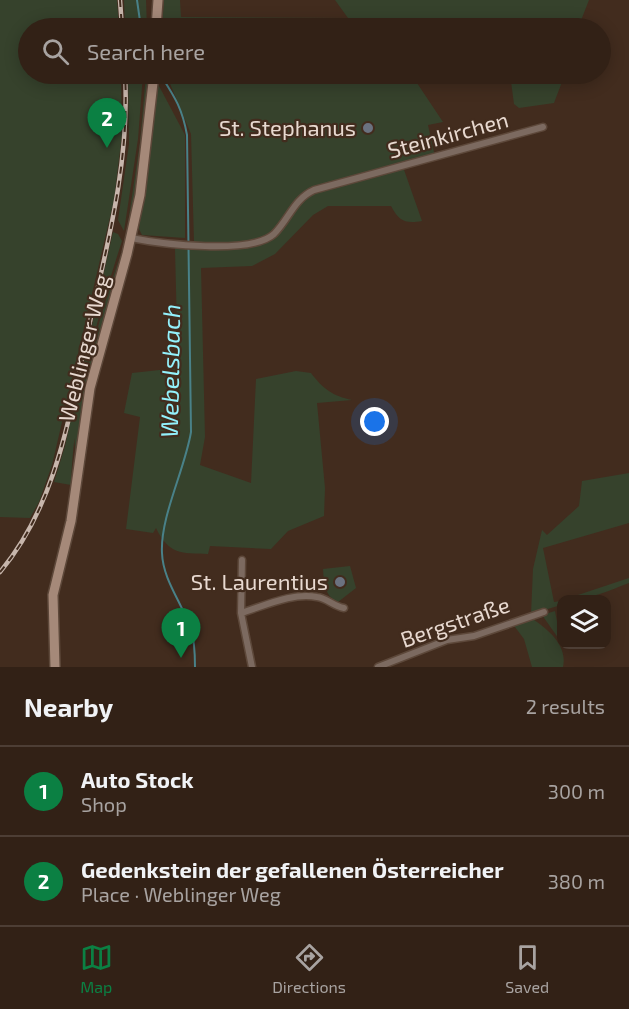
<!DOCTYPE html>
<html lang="en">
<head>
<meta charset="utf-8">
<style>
	:root { --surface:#322116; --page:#3a291f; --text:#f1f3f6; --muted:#a8a3a1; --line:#4d3e35; --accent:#0b8043 }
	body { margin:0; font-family:"Exo 2",sans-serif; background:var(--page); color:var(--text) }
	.controls { position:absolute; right:18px; bottom:18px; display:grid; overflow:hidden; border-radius:12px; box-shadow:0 3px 15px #0003 }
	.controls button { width:54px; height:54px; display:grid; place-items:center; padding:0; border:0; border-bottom:2px solid var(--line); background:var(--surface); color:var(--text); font:30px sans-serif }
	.you { position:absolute; left:375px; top:422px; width:21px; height:21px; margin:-15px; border:4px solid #fff; border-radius:50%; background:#1a73e8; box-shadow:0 0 0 9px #1a73e833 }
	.badge { display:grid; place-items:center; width:39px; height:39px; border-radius:50%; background:var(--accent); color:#fff; font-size:20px; font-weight:700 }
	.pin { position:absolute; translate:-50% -50px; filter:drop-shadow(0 2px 3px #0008) }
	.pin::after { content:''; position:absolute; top:32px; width:21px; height:18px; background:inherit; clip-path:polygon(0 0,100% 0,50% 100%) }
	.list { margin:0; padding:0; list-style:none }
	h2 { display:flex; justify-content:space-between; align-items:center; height:78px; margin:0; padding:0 24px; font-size:26px }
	h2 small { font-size:20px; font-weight:400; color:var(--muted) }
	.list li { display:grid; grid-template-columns:39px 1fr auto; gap:18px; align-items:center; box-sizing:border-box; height:90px; padding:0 24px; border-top:2px solid var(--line) }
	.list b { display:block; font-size:22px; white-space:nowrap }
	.list p { margin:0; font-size:20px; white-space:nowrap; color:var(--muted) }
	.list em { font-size:20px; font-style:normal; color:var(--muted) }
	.icon { flex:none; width:33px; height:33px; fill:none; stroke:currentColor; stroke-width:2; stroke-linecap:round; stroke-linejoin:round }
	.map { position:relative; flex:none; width:629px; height:667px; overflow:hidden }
	.search { position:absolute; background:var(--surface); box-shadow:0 3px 15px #0003; left:18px; right:18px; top:18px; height:66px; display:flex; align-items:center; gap:15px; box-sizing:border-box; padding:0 21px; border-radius:33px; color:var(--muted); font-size:22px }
	.sheet { height:258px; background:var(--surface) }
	nav { display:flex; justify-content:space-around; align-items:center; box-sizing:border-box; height:84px; border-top:2px solid var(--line); background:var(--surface); font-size:16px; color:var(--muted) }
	nav a { display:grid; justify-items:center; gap:3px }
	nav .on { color:var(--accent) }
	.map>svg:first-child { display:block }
	.green { fill:#36422c }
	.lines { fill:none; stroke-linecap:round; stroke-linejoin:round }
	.stream { stroke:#498188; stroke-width:2 }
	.street-casing { stroke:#5d483a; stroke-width:9 }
	.secondary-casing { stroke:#5d483a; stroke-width:12 }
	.street { stroke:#7c6a60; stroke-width:6 }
	.secondary { stroke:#a58979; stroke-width:9 }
	.rail-casing { stroke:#c7b6ac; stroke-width:4.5 }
	.rail { stroke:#422c1e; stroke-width:2; stroke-dasharray:7; stroke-linecap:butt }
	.worship-dot { fill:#6b7280; stroke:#422c1e; stroke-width:2 }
	.labels { text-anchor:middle; stroke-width:4.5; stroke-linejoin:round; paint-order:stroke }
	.poi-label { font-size:22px; fill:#e8d9d0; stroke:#422c1e; text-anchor:end }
	.street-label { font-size:22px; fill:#e8d9d0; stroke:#422c1e }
	.water-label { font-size:24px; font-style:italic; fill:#93f1fc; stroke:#422c1e }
</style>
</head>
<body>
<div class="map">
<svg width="629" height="667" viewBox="0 0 629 667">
	<rect width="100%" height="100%" fill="#422c1e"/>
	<path class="green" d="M0,0H117L119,28H28V74H121L122,134L114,200L52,465L39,502L30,518L0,517Z
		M124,0H146L147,28H125Z
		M164,0H180L181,17L348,18L335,0H589L578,28H162Z
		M128,74H143L138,139L124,231L118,220L129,144Z
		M146,74H151L139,183L124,250L140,142Z
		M166,74H411L443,122L428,125L435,157L403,167L422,221C405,224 399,221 391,206H328L313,215L275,254L252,266L201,268L205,437L200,465L251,483L256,379L296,371L311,373C323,389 333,396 352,400L317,403L325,488L324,516L288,531L271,549L210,546L208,554C181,553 169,555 156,528L153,533L126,529L140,417L124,413L132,373L178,368L175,249H192L194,242L191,134Z
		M510,74H565L554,103L519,108L514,104Z
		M158,84L185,135V238L142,235L139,229Z
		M113,232L118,234L122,241C96,321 74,400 71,485L54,482L65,446Z
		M120,255L83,401L76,451C66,423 109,290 120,255Z
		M629,473V523L543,548L554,602L561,601V605L531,614L533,569L542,530L547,535L579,506L582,481Z
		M350,566L356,588L338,602C324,596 324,582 323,569Z
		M629,578V583C608,591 589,600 566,599Z
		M555,611L561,642L542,615Z
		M530,617C546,628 568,644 563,667H532L524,639L512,623Z"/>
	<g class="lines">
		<path class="stream" d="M137,0L141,28
			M160,74C174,96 182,107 187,135L191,432C185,469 160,517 162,553C163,581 183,604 191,630C195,642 195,655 195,667"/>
		<g class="street-casing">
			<path id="street" d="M131,238C161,244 251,255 274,234C289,219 294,199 314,190L543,127
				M242,560L241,613L252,667
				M241,613C264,606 293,592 317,597C327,598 333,606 344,608
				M378,667L447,640L474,636L544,612"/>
		</g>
		<g class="secondary-casing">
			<path id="secondary" d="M156,28L158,0
				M55,667L53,595L71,521L90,388L127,254L140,195L154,74"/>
		</g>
		<use href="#street" class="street"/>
		<use href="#secondary" class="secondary"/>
		<g class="rail-casing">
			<path id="rail" d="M120,0L122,28
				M0,572C58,503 70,411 89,326C108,242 130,160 125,74"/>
		</g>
		<use href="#rail" class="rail"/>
	</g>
	<g class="worship-dot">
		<circle cx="368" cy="128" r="6"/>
		<circle cx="340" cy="582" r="6"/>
	</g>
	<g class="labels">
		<g class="poi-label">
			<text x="356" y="136">St. Stephanus</text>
			<text x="328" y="590">St. Laurentius</text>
		</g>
		<g class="street-label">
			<text transform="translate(448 135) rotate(-15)" y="8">Steinkirchen</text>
			<text transform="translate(84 348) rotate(-76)" y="8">Weblinger Weg</text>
			<text transform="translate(455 622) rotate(-19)" y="8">Bergstraße</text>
		</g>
		<g class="water-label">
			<text transform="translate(171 371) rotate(-89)" y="8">Webelsbach</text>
		</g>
	</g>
</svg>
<div class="controls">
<button><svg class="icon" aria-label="layers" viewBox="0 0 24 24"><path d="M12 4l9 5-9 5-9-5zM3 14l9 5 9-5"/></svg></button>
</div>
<div class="you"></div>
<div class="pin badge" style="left:181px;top:658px">1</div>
<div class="pin badge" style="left:107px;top:148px">2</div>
<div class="search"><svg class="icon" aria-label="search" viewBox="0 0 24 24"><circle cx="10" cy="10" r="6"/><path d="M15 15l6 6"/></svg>Search here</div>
</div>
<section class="sheet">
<h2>Nearby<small>2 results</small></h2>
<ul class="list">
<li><span class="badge">1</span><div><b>Auto Stock</b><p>Shop</p></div><em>300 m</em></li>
<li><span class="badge">2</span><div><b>Gedenkstein der gefallenen Österreicher</b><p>Place · Weblinger Weg</p></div><em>380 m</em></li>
</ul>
</section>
<nav>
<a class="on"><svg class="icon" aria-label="map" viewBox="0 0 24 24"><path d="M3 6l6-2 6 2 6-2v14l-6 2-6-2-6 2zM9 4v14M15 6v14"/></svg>Map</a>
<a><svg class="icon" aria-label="directions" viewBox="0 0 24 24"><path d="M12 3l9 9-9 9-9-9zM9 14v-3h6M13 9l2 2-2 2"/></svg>Directions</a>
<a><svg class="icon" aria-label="saved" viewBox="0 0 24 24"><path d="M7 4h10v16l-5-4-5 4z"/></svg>Saved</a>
</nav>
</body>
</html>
